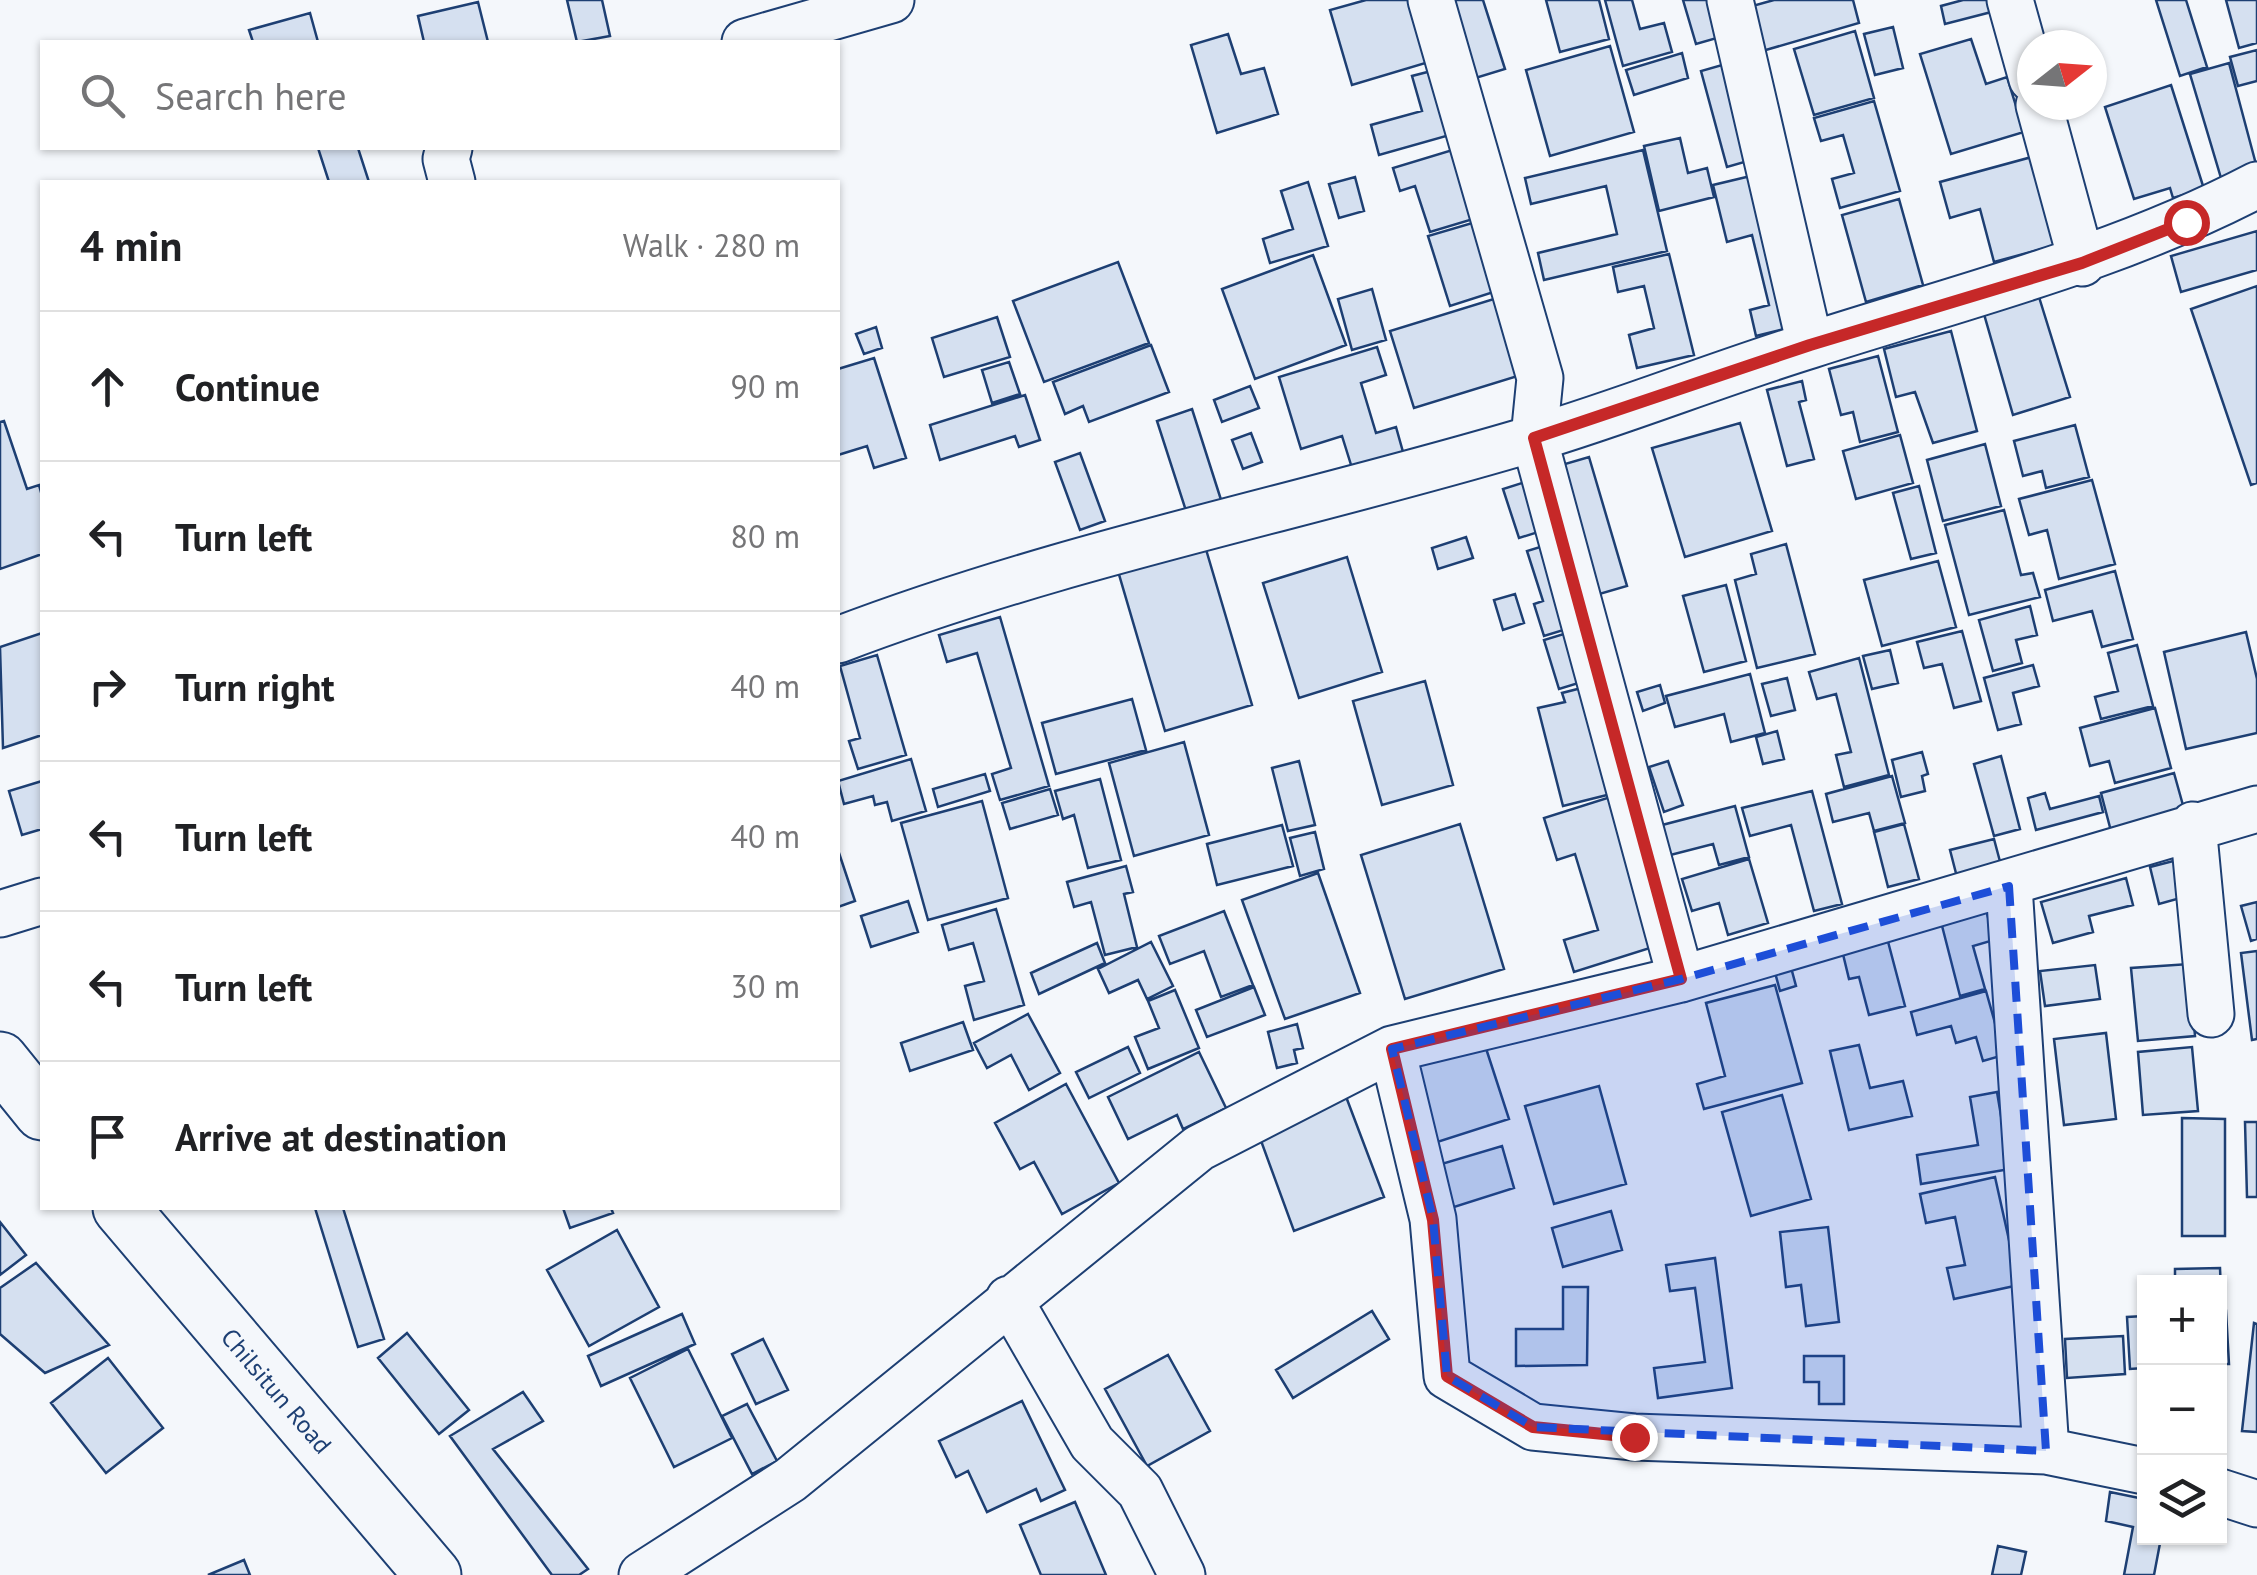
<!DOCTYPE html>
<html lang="en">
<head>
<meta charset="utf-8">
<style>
	:root { --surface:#fff; --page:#f6f6f6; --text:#202124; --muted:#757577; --line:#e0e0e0 }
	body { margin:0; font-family:"PT Sans",sans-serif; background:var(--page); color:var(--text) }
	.controls { position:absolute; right:30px; bottom:30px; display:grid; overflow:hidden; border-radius:0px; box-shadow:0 2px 8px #0004 }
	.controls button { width:90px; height:90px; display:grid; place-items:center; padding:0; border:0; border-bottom:2px solid var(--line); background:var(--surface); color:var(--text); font:50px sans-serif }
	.compass { position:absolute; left:2017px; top:30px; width:90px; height:90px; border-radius:50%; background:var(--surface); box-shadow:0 2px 8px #0004; rotate:73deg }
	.stop { position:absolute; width:30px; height:30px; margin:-22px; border:8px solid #c62828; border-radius:50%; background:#fff }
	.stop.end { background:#c62828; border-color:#fff; box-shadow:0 2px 10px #0008 }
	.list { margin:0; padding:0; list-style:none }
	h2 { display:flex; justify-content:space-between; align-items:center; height:130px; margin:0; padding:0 40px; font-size:42px }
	h2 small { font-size:32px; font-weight:400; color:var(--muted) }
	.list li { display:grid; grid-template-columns:65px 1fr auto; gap:30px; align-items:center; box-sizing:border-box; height:150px; padding:0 40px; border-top:2px solid var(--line) }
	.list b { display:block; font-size:38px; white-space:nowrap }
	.list em { font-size:32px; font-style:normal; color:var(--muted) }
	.icon { flex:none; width:55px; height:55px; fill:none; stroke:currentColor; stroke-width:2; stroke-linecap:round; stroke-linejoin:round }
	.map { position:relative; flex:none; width:2257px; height:1575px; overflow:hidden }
	.search { position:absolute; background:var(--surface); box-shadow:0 2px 8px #0004; left:40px; top:40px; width:800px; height:110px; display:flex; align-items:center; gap:25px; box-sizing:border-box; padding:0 35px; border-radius:0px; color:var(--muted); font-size:38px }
	.panel { position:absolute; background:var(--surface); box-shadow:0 2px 8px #0004; left:40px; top:180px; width:800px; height:1030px; border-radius:0px }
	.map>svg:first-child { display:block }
	.building { fill:#d5e0f0; stroke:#1d3f73; stroke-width:2.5 }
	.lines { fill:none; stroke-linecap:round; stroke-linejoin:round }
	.minor-casing { stroke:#1d3f73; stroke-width:49 }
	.secondary-casing { stroke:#1d3f73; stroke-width:59 }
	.minor { stroke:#f4f7fb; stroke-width:45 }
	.secondary { stroke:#f4f7fb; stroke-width:55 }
	.route { stroke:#c62828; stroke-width:12 }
	.marked { fill:#1d4ed8; fill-opacity:0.2; stroke:#1d4ed8; stroke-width:8; stroke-dasharray:20 12; stroke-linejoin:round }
	.labels { text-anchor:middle; stroke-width:8; stroke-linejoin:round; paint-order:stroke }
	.street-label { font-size:25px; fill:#1d3f73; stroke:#f4f7fb }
</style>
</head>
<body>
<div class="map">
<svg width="2257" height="1575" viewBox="0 0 2257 1575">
	<rect width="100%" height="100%" fill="#f4f7fb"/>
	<path class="building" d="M567,0H602L610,36L577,42Z
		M1366,0H1422L1439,59L1352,85L1330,10Z
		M1444,0H1483L1505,69L1469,80Z
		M1546,0H1599L1609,39L1560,52Z
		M1605,0H1632L1640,29L1664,23L1672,52L1623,66Z
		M1683,0H1713L1724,36L1696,44Z
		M1774,0H1853L1859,23L1759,52L1745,8Z
		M1963,0H2001L2003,9L1945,24L1941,6Z
		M2156,0H2186L2207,67L2180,76Z
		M2226,0H2257V43L2239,48Z
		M478,2L488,42H424L418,16Z
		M310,13L318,42H253L249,30Z
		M1893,27L1903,68L1875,75L1864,34Z
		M1855,31L1874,98L1814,115L1794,49Z
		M1228,34L1241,74L1264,68L1278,114L1217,133L1191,45Z
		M1971,39L1986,84L2007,77L2024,132L1951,154L1920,54Z
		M1610,46L1634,132L1550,156L1526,70Z
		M2257,50V81L2238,86L2230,57Z
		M1682,53L1688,78L1634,95L1626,70Z
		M1729,63L1755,159L1727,167L1701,71Z
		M2229,63L2257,168L2221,178L2190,74Z
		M1439,69L1457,133L1379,155L1371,125L1422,111L1412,76Z
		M2171,85L2204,189L2173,198L2170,188L2134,199L2105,107Z
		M1874,101L1900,191L1840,208L1832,179L1854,173L1843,135L1821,141L1814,118Z
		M1680,138L1688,173L1707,168L1714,197L1659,211L1644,146Z
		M318,148H358L369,182H329Z
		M1459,148L1480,217L1430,232L1415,186L1400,191L1393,168Z
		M1643,150L1667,251L1544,280L1538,253L1617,234L1606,186L1531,204L1525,178Z
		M2039,155L2064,243L1994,262L1980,209L1950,218L1940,182Z
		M1759,174L1796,326L1756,336L1750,310L1769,305L1752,235L1727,242L1713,185Z
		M1355,177L1364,211L1339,218L1329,184Z
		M1308,182L1328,246L1270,263L1263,239L1293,229L1281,191Z
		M1899,199L1923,285L1866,302L1842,215Z
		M1479,221L1500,290L1450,306L1428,236Z
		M2257,231V270L2181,292L2171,256Z
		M1669,254L1694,355L1637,368L1629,335L1654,328L1644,286L1618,292L1613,267Z
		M1313,255L1346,345L1255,379L1222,289Z
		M1118,262L1149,343L1044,382L1013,301Z
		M2257,286V483L2251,485L2191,309Z
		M1372,289L1386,340L1352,350L1338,299Z
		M2039,297L2070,397L2013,415L1984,314Z
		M1497,298L1521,375L1414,408L1390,331Z
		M997,317L1010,357L944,377L932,338Z
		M876,327L882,348L864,354L856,334Z
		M1951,331L1977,431L1933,443L1915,392L1896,397L1884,349Z
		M1151,345L1169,392L1089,422L1083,406L1065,414L1053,382Z
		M1377,347L1386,375L1361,383L1376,433L1396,427L1403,452L1352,468L1342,436L1301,449L1279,377Z
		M1878,356L1898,432L1860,442L1853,412L1841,415L1829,369Z
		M874,358L906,458L874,468L867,446L838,455V369Z
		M1009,362L1020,394L992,403L982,370Z
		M1802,381L1806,400L1799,402L1814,459L1787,466L1767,390Z
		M1250,386L1259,408L1222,422L1214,400Z
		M1025,395L1040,440L1019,447L1015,436L940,460L930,425Z
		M1192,409L1223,506L1188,517L1157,421Z
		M4,421L27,489L39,485L42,496V554L0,569V422Z
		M1740,423L1772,531L1685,557L1652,448Z
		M2075,425L2089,477L2046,488L2042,471L2023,476L2014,441Z
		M1251,433L1262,462L1243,469L1232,440Z
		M1900,435L1913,483L1856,499L1843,451Z
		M1985,444L2001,506L1943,521L1927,460Z
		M1080,453L1105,521L1080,530L1055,462Z
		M1589,457L1627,586L1596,595L1558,466Z
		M1535,479L1551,528L1519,538L1503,489Z
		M2092,480L2115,564L2059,579L2047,530L2029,535L2019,499Z
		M1919,486L1936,553L1911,559L1893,493Z
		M2004,510L2021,575L2033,573L2040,597L1969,615L1945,525Z
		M1466,537L1473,558L1438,569L1432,548Z
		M1553,543L1580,625L1544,636L1534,604L1543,601L1527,551Z
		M1786,544L1815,654L1757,668L1735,580L1756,574L1751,554Z
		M1205,546L1252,705L1165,731L1118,571Z
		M1347,557L1382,672L1299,698L1263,583Z
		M1938,561L1956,627L1882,646L1864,580Z
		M2115,571L2133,639L2102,647L2092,611L2053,621L2045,590Z
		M1726,585L1746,661L1704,672L1683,596Z
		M1515,594L1524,623L1503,630L1494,600Z
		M2030,606L2037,635L2016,640L2022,663L1993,671L1979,620Z
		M1000,617L1049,786L1000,800L992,774L1011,768L977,653L947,662L939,635Z
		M1580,629L1595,678L1559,689L1544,640Z
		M1962,631L1981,701L1954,708L1942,664L1924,668L1917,642Z
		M2246,632L2257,679V733L2186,749L2164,652Z
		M42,633V735L3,748L0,647Z
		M2137,645L2153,706L2101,719L2095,697L2118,691L2108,653Z
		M1890,650L1898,683L1872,689L1863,656Z
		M877,655L906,755L858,769L849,741L860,738L840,666Z
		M1859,658L1889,775L1844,787L1836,755L1851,752L1836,694L1817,699L1809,672Z
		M2033,665L2039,686L2013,693L2021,724L1998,730L1984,678Z
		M1750,674L1765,733L1731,742L1724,714L1675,727L1666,696Z
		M1787,678L1795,710L1771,716L1762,684Z
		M1425,681L1453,785L1382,805L1353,701Z
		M1597,684L1623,791L1563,806L1538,708L1565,702L1562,693Z
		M1660,685L1665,703L1643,711L1637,692Z
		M1132,699L1146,750L1056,774L1042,723Z
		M2155,708L2171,768L2115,783L2109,761L2090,766L2080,728Z
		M1777,731L1784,759L1763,764L1756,737Z
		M1184,742L1209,835L1134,856L1109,763Z
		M1922,752L1928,774L1922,776L1925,791L1901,797L1892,760Z
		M2001,756L2020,829L1994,836L1974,764Z
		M911,759L926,811L892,821L887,802L875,805L873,796L844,804L838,781Z
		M1299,761L1315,825L1288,831L1272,768Z
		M1668,761L1683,805L1664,812L1649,767Z
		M2174,773L2186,816L2112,835L2101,793Z
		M985,774L990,791L938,807L933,789Z
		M1892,776L1905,823L1874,831L1869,813L1833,822L1826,794Z
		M1100,779L1121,860L1088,868L1074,815L1063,819L1055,791Z
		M42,781V829L22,835L9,791Z
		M1050,789L1058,815L1010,829L1002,803Z
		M1812,791L1842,904L1814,911L1791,825L1750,836L1742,808Z
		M1623,793L1669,942L1574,972L1564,940L1598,930L1575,854L1557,860L1544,818Z
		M2045,793L2050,809L2099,796L2103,812L2036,830L2028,798Z
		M982,801L1008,898L928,920L901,823Z
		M1735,806L1749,857L1719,865L1713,844L1651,860L1643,830Z
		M1460,824L1504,969L1405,999L1361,855Z
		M1904,824L1919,879L1888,887L1874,832Z
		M1282,825L1293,866L1217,885L1207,844Z
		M1315,832L1324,869L1300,876L1290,838Z
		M1994,839L2002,869L1958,881L1950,850Z
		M838,850L855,901L838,907Z
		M2185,858L2195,894L2159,904L2150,867Z
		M1749,859L1768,923L1728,935L1719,903L1692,911L1682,879Z
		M1126,866L1133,892L1124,894L1137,947L1105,955L1091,902L1074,907L1067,882Z
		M1318,873L1360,993L1285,1019L1242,900Z
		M2126,878L2133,905L2089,916L2093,932L2053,943L2041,902Z
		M908,901L918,932L871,947L861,916Z
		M2257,902V939L2251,941L2241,906Z
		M1985,906L1994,940L1973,946L1985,989L1960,996L1940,918Z
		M996,909L1024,1005L974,1020L965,986L984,981L973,943L949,950L942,925Z
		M1224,911L1253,985L1221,997L1204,951L1170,964L1159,936Z
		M1886,934L1905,1006L1869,1015L1859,977L1849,979L1841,946Z
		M1151,942L1173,986L1147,999L1138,980L1109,993L1098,969Z
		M1097,943L1105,963L1039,994L1031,973Z
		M2257,951V1039L2252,1040L2241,953Z
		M1789,960L1796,986L1780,991L1773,965Z
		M2189,964L2195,1036L2138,1041L2131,968Z
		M2095,965L2100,999L2045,1006L2040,971Z
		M1775,985L1802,1083L1704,1109L1697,1084L1725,1076L1706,1003Z
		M1254,987L1265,1015L1207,1037L1196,1010Z
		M1175,990L1199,1048L1148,1069L1135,1037L1159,1028L1148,1001Z
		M1986,991L2004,1055L1983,1061L1976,1037L1956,1043L1951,1026L1917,1035L1911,1012Z
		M1028,1014L1060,1073L1029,1090L1011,1055L987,1068L974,1043Z
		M963,1022L973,1050L910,1071L901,1043Z
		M1297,1024L1303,1048L1294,1050L1297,1063L1277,1068L1268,1032Z
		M1481,1033L1509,1119L1428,1145L1400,1058Z
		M2106,1033L2116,1119L2064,1125L2054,1039Z
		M1859,1045L1870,1088L1903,1081L1912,1116L1849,1130L1830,1051Z
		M1128,1047L1140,1073L1089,1098L1076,1072Z
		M2192,1047L2198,1111L2143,1115L2138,1052Z
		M1199,1052L1226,1108L1183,1129L1177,1115L1128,1139L1108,1097Z
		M1066,1084L1119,1183L1062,1214L1034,1162L1020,1169L995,1123Z
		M1599,1086L1626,1184L1554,1204L1525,1106Z
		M1997,1092L2010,1169L1921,1184L1917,1155L1978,1145L1970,1097Z
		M1345,1094L1384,1197L1294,1231L1256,1127Z
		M1782,1095L1811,1199L1751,1216L1722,1112Z
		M2182,1118L2225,1119V1236H2182Z
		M2245,1122H2257V1197H2247Z
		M1502,1146L1514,1188L1451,1208L1438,1165Z
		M1995,1177L2019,1285L1954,1299L1947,1268L1965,1265L1955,1217L1926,1223L1920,1194Z
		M315,1208H343L384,1339L358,1347Z
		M563,1208H611L613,1213L570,1228Z
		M1611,1211L1622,1250L1563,1267L1552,1228Z
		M0,1222L26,1255L0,1275Z
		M1828,1227L1839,1322L1806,1326L1801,1285L1786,1287L1780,1232Z
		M617,1230L659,1307L589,1346L547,1270Z
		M1715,1258L1732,1388L1658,1398L1654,1368L1705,1362L1695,1288L1670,1291L1666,1265Z
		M36,1263L109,1345L45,1373L0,1334V1288Z
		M2220,1268L2221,1292L2220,1282H2175V1269Z
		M1563,1287H1588L1587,1365L1516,1366V1329H1563Z
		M1372,1311L1389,1339L1293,1398L1276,1370Z
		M2226,1311L2229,1364H2220V1312Z
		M682,1314L695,1344L601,1386L588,1356Z
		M2144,1316V1368L2130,1369L2127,1317Z
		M2254,1323L2257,1324V1432L2242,1431Z
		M407,1333L469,1410L439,1434L378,1358Z
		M2123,1336L2125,1374L2067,1378L2065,1339Z
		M763,1339L788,1390L756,1404L732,1354Z
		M688,1349L732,1438L674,1467L630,1378Z
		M1168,1355L1210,1431L1147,1466L1105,1389Z
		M1804,1356H1844V1404H1819V1382H1804Z
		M108,1358L163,1428L106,1473L51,1403Z
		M523,1392L543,1421L493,1449L588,1569L579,1575H552L450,1436Z
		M1022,1401L1065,1490L1041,1501L1036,1489L987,1512L968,1471L956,1477L939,1441Z
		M747,1404L777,1461L752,1474L722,1416Z
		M2110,1492L2144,1499V1538H2161L2154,1575H2124L2133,1527L2106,1521Z
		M1075,1502L1106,1575H1041L1020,1525Z
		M1998,1546L2026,1552L2021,1575H1992Z
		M244,1560L250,1575H208Z"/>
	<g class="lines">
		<g class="minor-casing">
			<path id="minor" d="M1431,0L1540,378L1534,438L1681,979
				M1730,0L1810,345
				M2010,0L2032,79
				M745,42L891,0
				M2039,105L2082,263
				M449,148L446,159L452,182
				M838,640C1063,554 1301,508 1532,439C1626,411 1717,374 1811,345C1963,296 2115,259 2257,185
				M2193,825L2211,1014
				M2009,886L2046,1451
				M0,914L42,901
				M1392,1049L1433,1219L1447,1376L1533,1427L1634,1437L2046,1451L2144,1471
				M1009,1299L1092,1443L1140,1491L1182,1575
				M2220,1492L2257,1504
				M642,1575L790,1480L1199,1148L1392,1049L1681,979L2257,809"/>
		</g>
		<g class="secondary-casing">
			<g id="secondary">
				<path d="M0,1060L42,1112"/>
				<path id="s1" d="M121,1208L433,1575"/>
			</g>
		</g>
		<use href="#minor" class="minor"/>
		<use href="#secondary" class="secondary"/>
	</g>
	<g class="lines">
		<path class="route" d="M1634,1437L1533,1427L1447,1376L1433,1220L1392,1049L1681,979L1534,438L1810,345L2082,263L2186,222"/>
	</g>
	<path class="marked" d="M2009,886L2046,1451L1533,1427L1447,1376L1433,1219L1392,1049L1681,979Z"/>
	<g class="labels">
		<g class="street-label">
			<text dy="9" stroke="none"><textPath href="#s1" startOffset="240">Chilsitun Road</textPath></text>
		</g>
	</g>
</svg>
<div class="controls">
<button>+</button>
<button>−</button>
<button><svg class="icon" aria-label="layers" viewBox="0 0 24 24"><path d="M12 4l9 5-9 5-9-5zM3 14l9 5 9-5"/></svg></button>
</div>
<svg class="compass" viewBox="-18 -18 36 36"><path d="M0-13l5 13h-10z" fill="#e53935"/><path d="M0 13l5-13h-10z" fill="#757577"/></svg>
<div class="stop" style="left:2186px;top:222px"></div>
<div class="stop end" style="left:1634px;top:1437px"></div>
<div class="search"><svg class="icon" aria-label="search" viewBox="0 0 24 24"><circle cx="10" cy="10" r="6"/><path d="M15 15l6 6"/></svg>Search here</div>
<section class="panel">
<h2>4 min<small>Walk · 280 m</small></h2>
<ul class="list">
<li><svg class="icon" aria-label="ahead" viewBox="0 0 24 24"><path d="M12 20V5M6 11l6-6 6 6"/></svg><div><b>Continue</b></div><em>90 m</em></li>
<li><svg class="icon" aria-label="left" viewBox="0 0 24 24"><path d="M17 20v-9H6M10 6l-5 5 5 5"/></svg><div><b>Turn left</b></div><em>80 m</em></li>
<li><svg class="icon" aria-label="right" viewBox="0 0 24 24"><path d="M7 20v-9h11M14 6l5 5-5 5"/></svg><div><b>Turn right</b></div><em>40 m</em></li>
<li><svg class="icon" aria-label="left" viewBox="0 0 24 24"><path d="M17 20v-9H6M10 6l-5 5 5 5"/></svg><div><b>Turn left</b></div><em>40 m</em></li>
<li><svg class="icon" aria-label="left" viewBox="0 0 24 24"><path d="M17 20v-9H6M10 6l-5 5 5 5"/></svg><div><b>Turn left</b></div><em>30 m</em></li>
<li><svg class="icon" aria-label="arrive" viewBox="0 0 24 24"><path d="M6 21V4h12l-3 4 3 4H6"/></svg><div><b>Arrive at destination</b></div></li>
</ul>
</section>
</div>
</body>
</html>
